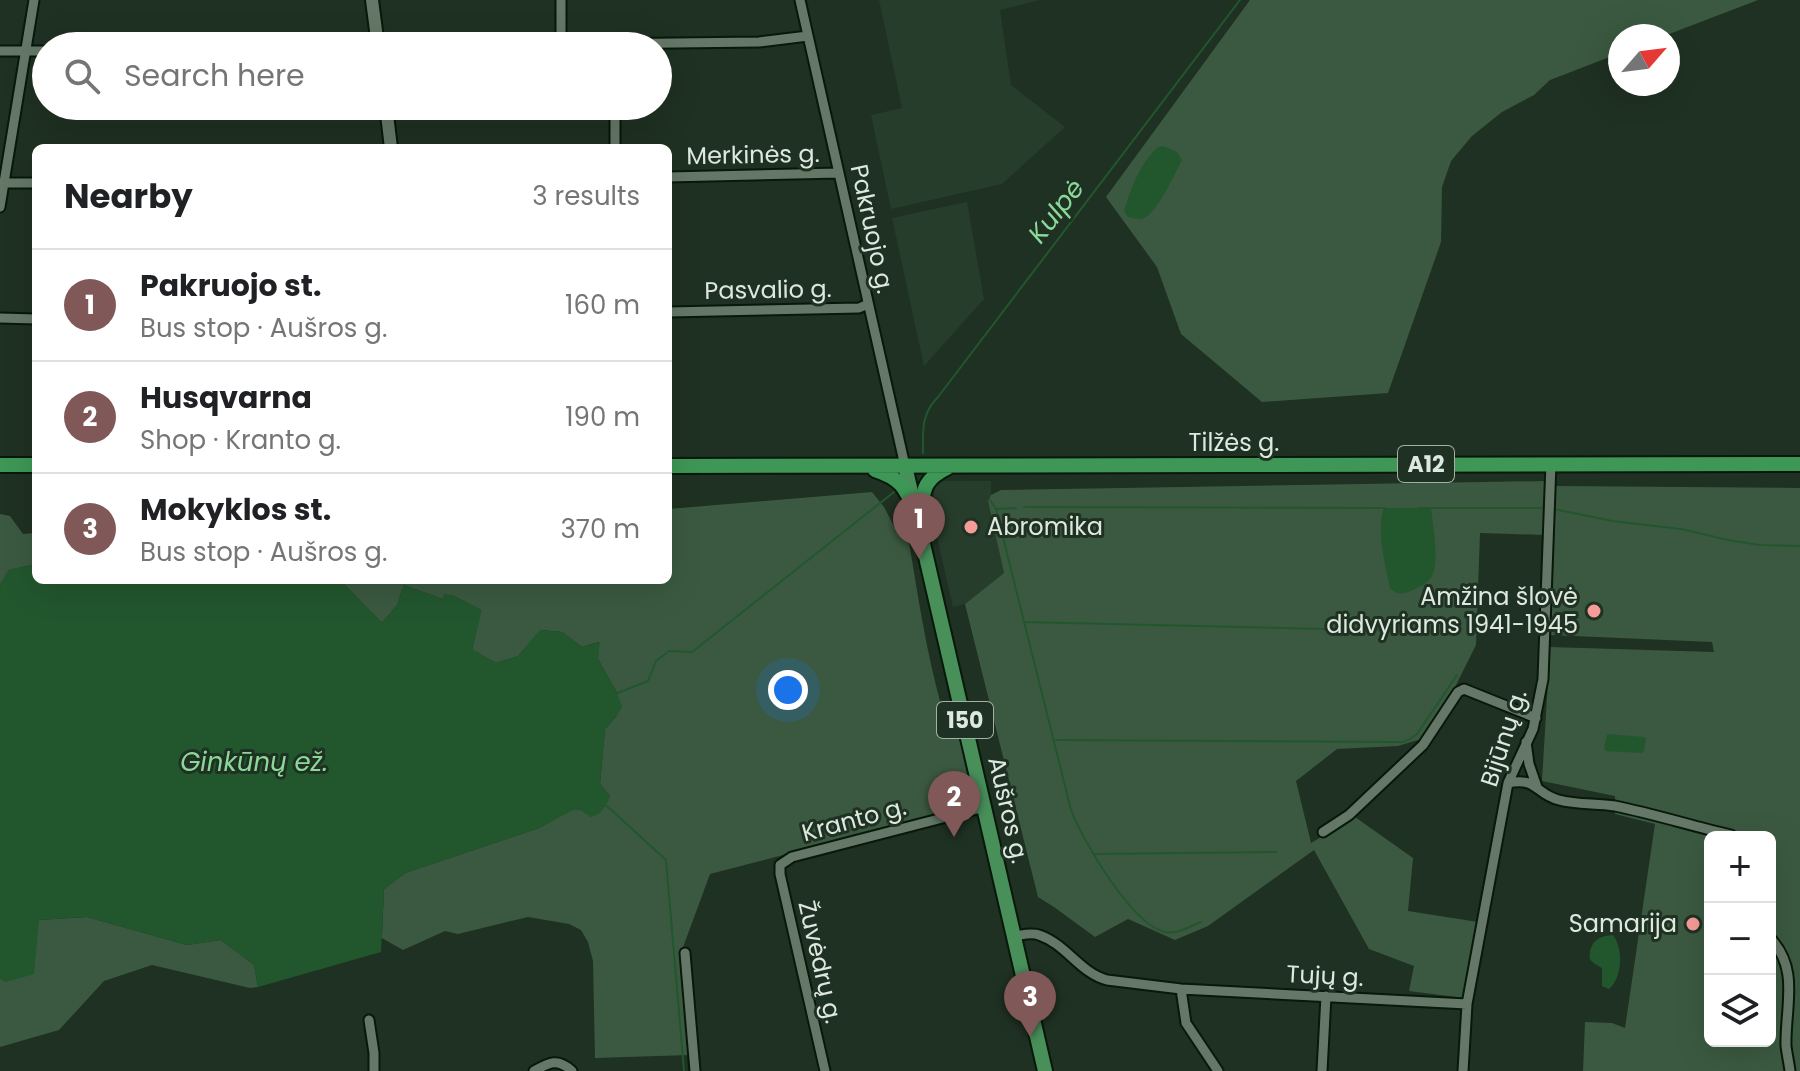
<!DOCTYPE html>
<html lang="en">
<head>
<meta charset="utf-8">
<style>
	:root { --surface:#fff; --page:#f6f6f6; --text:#202124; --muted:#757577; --line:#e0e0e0; --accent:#805858 }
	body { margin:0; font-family:Poppins,sans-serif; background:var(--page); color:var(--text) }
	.controls { position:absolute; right:24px; bottom:24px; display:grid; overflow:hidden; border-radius:12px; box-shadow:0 8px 32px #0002 }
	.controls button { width:72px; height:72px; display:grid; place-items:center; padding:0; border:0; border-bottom:2px solid var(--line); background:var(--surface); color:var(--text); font:40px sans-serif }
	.compass { position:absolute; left:1608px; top:24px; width:72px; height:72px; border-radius:50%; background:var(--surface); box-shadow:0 8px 32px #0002; rotate:62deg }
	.you { position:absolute; left:788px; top:690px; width:28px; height:28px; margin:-20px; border:6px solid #fff; border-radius:50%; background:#1a73e8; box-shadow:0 0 0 12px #1a73e833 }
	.badge { display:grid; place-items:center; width:52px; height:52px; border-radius:50%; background:var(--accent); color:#fff; font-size:26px; font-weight:700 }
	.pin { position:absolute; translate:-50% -66px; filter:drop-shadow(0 2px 4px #0008) }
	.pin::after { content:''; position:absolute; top:42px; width:28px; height:24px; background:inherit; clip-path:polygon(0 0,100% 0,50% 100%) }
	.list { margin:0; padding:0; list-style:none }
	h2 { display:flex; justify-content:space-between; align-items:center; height:104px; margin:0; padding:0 32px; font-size:34px }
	h2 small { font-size:26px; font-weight:400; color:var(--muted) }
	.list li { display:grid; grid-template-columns:52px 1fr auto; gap:24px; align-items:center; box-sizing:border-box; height:112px; padding:0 32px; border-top:2px solid var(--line) }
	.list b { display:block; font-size:30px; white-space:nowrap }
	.list p { margin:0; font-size:26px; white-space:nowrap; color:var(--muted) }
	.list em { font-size:26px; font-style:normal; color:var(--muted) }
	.icon { flex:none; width:44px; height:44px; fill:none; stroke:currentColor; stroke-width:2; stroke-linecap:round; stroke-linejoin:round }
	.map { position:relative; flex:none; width:1800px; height:1071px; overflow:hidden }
	.search { position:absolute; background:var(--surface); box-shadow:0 8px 32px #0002; left:32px; top:32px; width:640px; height:88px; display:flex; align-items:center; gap:20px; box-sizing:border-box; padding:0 28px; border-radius:44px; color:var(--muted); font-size:30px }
	.panel { position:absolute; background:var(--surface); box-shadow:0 8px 32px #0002; left:32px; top:144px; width:640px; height:440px; border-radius:12px }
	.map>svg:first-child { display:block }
	.built { fill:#273d2b }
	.green { fill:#3b5940; fill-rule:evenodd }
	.water { fill:#22572e }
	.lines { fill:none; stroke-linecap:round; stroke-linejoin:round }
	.stream { stroke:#22572e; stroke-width:2 }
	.minor-casing { stroke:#08180b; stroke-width:13 }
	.secondary-casing { stroke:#08180b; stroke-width:16 }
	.primary-casing { stroke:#08180b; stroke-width:18 }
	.trunk-casing { stroke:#08180b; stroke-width:18 }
	.minor { stroke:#657867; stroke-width:9 }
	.secondary { stroke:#657867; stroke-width:12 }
	.primary { stroke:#488f5a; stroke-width:14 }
	.trunk { stroke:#3e9756; stroke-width:14 }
	.poi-dot { fill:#f59b98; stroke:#1f3122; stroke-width:3 }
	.labels { text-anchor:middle; stroke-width:6; stroke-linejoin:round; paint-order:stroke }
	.shield { fill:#1f3122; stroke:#a4b1a6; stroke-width:2 }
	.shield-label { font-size:22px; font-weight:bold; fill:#dde8de }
	.street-label { font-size:24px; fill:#dde8de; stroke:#1f3122 }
	.poi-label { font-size:24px; fill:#dde8de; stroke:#1f3122; text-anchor:end }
	.water-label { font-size:26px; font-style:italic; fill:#8bd899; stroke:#1f3122 }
</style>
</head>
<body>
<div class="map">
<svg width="1800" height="1071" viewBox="0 0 1800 1071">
	<rect width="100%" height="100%" fill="#1f3122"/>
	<path class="built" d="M879,0H1040L1000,10L1011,85L1065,127L1002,184L891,209L871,115L902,108Z
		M967,202L984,299L924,366L892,218Z
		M943,481H991V495L988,501L1004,573L965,604L953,607L934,524V488L939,482Z"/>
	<path class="green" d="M1250,0H1758L1664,36H1620V53L1550,80L1534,95L1502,112L1472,136L1451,161L1442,187L1441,242L1388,393L1262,402L1181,334L1157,267L1106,197Z
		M1547,481L1545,535L1480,533L1476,645L1447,703L1421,739L1398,746L1337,749L1296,781L1311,843L1355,817L1413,858L1408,911L1478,922L1464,998L1409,991L1414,966L1369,949L1314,850L1208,926L1175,940L1128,919L1095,937L1054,907L1038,897L965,604L1004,573L988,501L991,495L1001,490Z
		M1556,486L1800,488V1071H1583L1585,1022L1612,1023L1625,1028L1655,824L1615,814V796L1542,781L1550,647L1714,652L1712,642L1551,635ZM1710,837H1770V1041H1710Z
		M872,492L884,507L896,530L908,536C919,602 929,671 950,734L962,731L981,804L710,874L682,950L690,1055L595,1058L593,961L588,942L581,930L569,924L528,917L458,934L445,931L403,950L380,937L382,934L384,889L405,873L539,828L569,811L575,809L580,810L610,796L600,784L605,729L616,717L617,693L598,659L599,642L582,647L562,632L541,630L518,656L496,663L472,650L481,610L452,595L442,599L404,585L397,605L382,623L340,580H668V509Z
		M0,514L10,516L23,534L36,533V564L9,570L0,585Z
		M87,917L187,945L221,940L254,965L258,987L250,988L152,965L104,981L59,1030L0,1047V978L6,982L39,920Z"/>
	<path class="water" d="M1164,146L1177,152L1182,160C1175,173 1156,217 1141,219C1140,220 1129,217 1128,217L1124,211C1131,188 1140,163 1158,147Z
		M1384,508H1431C1433,526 1439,558 1433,574C1430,582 1420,587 1413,590C1403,594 1397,596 1390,588C1385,565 1376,530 1384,508Z
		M36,564V580H340L382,623L397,605L404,585L442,599L444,594L452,595L482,610L472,649L496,663L518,656L540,630L562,632L582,647L600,642L598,659L617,693L622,707L616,717L605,729L600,784L610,796C606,807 602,814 591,817L580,810L575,809L539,828L405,873L384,889L381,952L258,987L254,965L221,940L187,945L87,917L39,920L34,974L6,982L0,978V585L9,570Z
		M1609,734L1644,737L1646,738L1644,751L1641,753L1606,751L1604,748L1607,735Z
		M1613,935C1624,949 1622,978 1609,989L1602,986V968C1598,965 1592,963 1590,959C1589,957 1590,954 1590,951C1593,939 1601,936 1613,935Z"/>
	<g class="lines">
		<path class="stream" d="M923,453C923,430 921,414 938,397L1240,0
			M990,500L996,509L1016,508
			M1024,507L1385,508
			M1419,508H1542
			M996,509L1071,810C1083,841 1132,925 1165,932C1176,935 1191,926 1201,922
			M1554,509L1612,521L1681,529L1728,540L1760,545L1800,546
			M1024,622L1458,632
			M615,694L648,681L656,661L669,651L692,652L894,492
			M1056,740L1403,742L1410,739L1417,734L1457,675
			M607,806L666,860L684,1071
			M1094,854L1276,852"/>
		<g class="minor-casing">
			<path id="minor" d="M561,0V45
				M800,0L905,466
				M423,46L759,42L808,36
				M0,51H46
				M615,106V148
				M668,177L839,173
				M4,183H36
				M0,207L34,0
				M668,312L859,308L868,304
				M0,318L36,319
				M1526,742L1529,764L1537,787
				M1508,783C1538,777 1535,794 1559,800C1577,805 1596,803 1615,806C1654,814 1692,826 1731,835L1732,837
				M1323,832L1349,815L1423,745L1458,692L1464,689L1536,718
				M1014,936C1022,935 1032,932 1039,935C1066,944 1080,973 1107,980L1181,989L1467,1004
				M1770,938C1800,969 1785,1007 1786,1046C1787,1054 1789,1063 1790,1071
				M685,953L695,1071
				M1181,989L1186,1023L1218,1071
				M369,1020L374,1053V1071
				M534,1071C550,1062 558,1058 572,1071
				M825,1071L780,874V865L792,857L985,807
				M1322,1071L1326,996
				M1463,1071L1467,1004L1508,783L1533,729L1543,679L1551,463"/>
		</g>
		<g class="secondary-casing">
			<path id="secondary" d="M372,0L378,46
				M386,106L391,148"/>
		</g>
		<g class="primary-casing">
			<path id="primary" d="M905,466L1045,1071"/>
		</g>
		<g class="trunk-casing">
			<path id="trunk" d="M0,465H36
				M668,466C1045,468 1423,462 1800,464
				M875,470C906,480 906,492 919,520
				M919,520C924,494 920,481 947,468"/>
		</g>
		<use href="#minor" class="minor"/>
		<use href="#secondary" class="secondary"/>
		<use href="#primary" class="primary"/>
		<use href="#trunk" class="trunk"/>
	</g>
	<g class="poi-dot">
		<circle cx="971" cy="527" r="8"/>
		<circle cx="1594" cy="611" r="8"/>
		<circle cx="1693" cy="924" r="8"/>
	</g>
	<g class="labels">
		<g class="shield">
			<rect x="1398" y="446" width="56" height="36" rx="6"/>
			<rect x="937" y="702" width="56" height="36" rx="6"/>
		</g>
		<g class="shield-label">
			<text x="1426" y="472">A12</text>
			<text x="965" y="728">150</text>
		</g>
		<g class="street-label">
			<text transform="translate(753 155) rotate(-1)" y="8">Merkinės g.</text>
			<text transform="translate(872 229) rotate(78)" y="8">Pakruojo g.</text>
			<text transform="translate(768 290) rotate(-1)" y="8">Pasvalio g.</text>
			<text x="1234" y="451">Tilžės g.</text>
			<text transform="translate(1504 738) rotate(-72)" y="8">Bijūnų g.</text>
			<text transform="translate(1008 810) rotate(77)" y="8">Aušros g.</text>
			<text transform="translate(854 820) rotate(-15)" y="8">Kranto g.</text>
			<text transform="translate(820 962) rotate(77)" y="8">Žuvėdrų g.</text>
			<text transform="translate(1325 976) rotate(3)" y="8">Tujų g.</text>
		</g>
		<g class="poi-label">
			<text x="987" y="535" text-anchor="start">Abromika</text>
			<text x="1578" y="605">Amžina šlovė<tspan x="1578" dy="28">didvyriams 1941-1945</tspan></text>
			<text x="1677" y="932">Samarija</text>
		</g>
		<g class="water-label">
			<text transform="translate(1056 211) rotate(-52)" y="9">Kulpė</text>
			<text x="254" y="771">Ginkūnų ež.</text>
		</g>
	</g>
</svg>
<div class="controls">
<button>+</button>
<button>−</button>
<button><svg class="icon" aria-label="layers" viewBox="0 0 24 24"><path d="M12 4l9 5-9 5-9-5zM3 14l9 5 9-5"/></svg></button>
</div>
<svg class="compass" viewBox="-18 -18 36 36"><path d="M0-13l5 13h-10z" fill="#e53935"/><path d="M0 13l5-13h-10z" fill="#757577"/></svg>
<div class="you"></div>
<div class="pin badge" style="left:919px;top:559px">1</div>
<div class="pin badge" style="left:954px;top:837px">2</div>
<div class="pin badge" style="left:1030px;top:1037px">3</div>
<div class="search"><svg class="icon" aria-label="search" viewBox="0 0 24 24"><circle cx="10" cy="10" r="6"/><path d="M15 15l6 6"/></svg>Search here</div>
<section class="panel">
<h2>Nearby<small>3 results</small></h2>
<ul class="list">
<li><span class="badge">1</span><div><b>Pakruojo st.</b><p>Bus stop · Aušros g.</p></div><em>160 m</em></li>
<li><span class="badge">2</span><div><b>Husqvarna</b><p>Shop · Kranto g.</p></div><em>190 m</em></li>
<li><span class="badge">3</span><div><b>Mokyklos st.</b><p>Bus stop · Aušros g.</p></div><em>370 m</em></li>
</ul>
</section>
</div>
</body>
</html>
